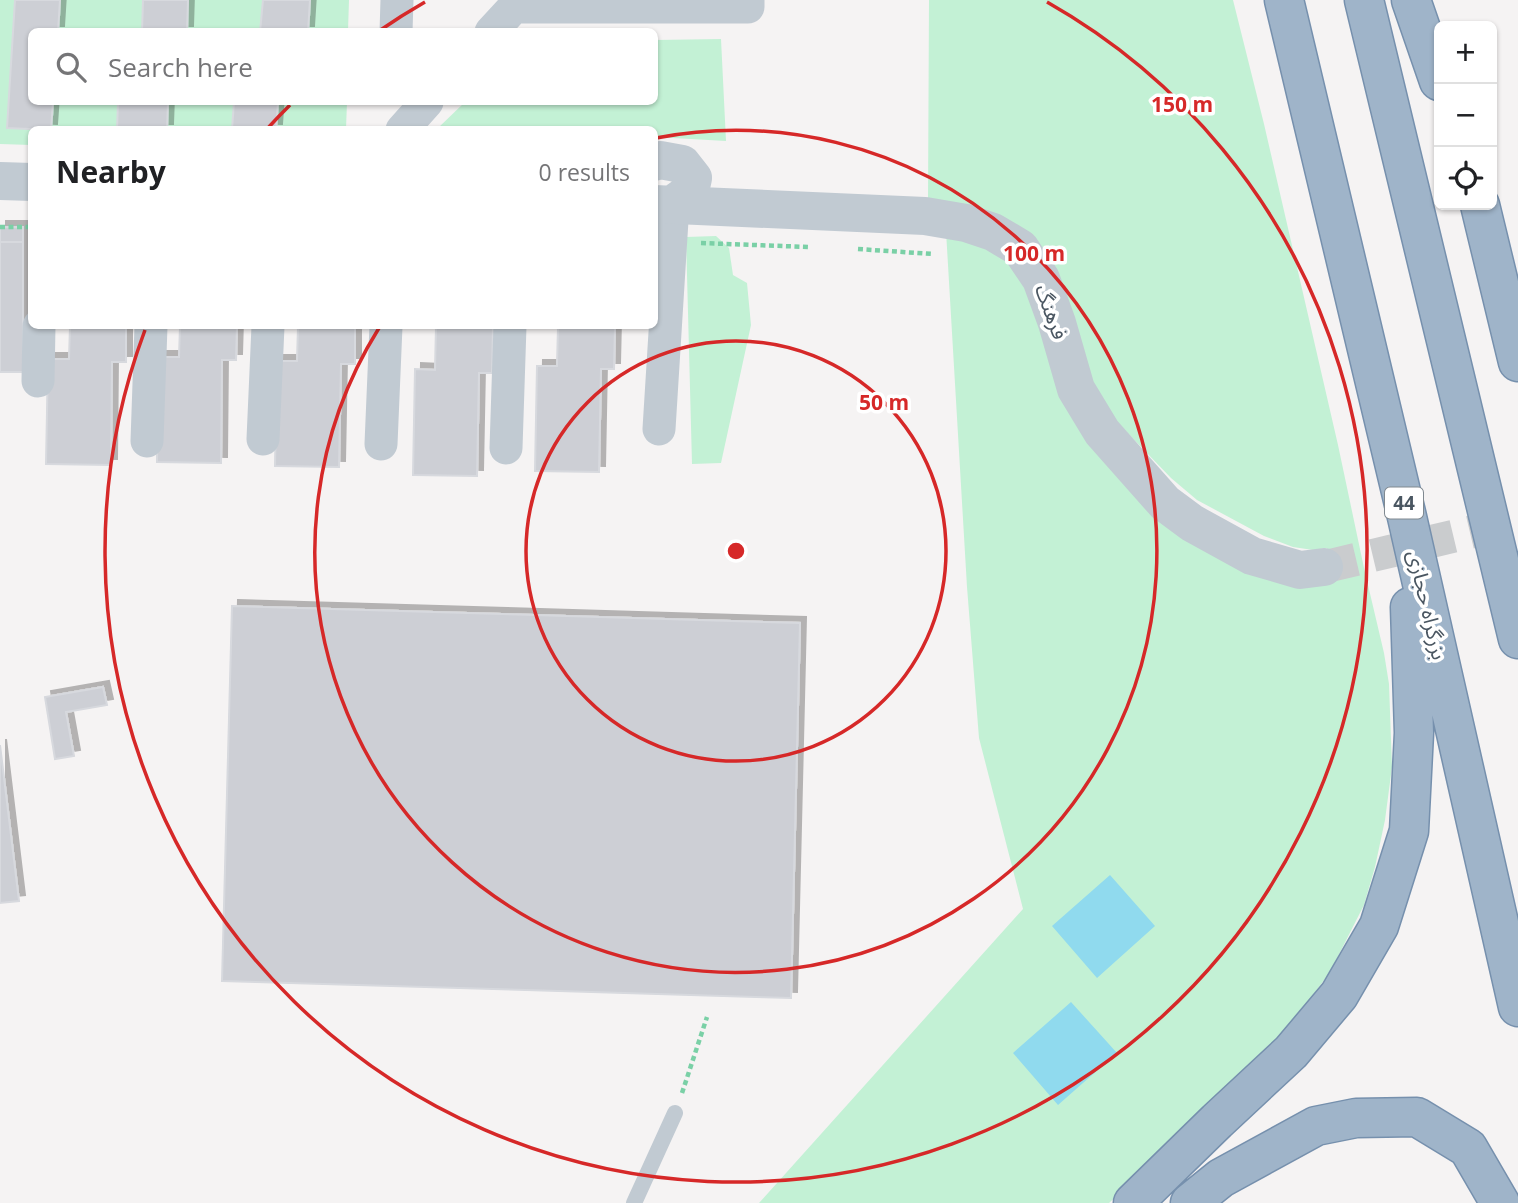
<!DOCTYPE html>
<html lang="en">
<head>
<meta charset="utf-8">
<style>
	:root { --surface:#fff; --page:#f2f2f2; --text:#202124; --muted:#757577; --line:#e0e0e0 }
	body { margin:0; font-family:"Open Sans","Noto Sans Arabic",sans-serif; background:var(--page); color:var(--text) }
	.controls { position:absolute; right:21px; top:21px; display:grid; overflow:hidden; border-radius:10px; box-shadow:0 2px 5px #0004 }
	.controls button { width:63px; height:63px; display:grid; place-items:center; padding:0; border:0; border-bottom:2px solid var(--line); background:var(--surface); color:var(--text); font:35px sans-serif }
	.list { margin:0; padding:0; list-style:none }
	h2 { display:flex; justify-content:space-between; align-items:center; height:91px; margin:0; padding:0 28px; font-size:30px }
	h2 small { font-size:23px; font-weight:400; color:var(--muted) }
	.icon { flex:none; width:38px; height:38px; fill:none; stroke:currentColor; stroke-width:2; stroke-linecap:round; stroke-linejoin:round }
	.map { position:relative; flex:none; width:1518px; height:1203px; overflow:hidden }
	.search { position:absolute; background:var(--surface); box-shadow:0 2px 5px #0004; left:28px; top:28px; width:630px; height:77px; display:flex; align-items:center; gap:18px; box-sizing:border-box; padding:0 24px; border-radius:10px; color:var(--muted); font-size:26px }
	.panel { position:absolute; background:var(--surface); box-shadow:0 2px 5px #0004; left:28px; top:126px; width:630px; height:203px; border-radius:10px }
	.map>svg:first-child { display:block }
	.green { fill:#c3f1d5 }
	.water { fill:#90daee }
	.building { fill:#cdcfd5; stroke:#d7d9de; stroke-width:2; filter:url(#shadow) }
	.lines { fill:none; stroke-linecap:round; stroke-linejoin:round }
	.minor-tunnel { stroke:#caccce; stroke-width:33; stroke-dasharray:33 17; stroke-linecap:butt }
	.trunk-casing { stroke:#7690ad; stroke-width:41 }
	.path { stroke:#7ad0a6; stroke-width:4.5; stroke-dasharray:5 3.5; stroke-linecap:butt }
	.service { stroke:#c1cad2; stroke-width:16 }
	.minor { stroke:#c1cad2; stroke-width:33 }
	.tertiary { stroke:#c1cad2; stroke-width:38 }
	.trunk { stroke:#9fb4c9; stroke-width:38 }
	.ring { fill:none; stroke:#d62828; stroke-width:3.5 }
	.labels { text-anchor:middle; stroke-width:7; stroke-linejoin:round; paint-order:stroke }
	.shield { fill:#fff; stroke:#808990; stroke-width:2 }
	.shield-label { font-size:19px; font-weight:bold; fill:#4a5661 }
	.street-label { font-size:21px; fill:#4a5661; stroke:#fff }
	.centre { fill:#d62828; stroke:#fff; stroke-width:3.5 }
	.ring-label { font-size:21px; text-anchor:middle; font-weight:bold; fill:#d62828; stroke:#fff; stroke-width:7; stroke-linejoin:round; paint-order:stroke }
</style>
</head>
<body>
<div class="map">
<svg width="1518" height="1203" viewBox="0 0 1518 1203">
	<defs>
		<filter id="shadow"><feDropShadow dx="6" dy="-6" stdDeviation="0" flood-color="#0004"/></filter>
	</defs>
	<rect width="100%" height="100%" fill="#f5f3f3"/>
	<path class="green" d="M0,0H349L348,31L32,32V102H347L346,129L32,130L31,145L0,144Z
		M929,0H1233L1264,124L1338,445L1364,568L1384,653L1389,684L1392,767L1385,820L1375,867L1364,905L1330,972L1290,1026L1182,1135L1109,1203H759L1023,909L979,738L967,587L946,231L956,233L988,245L1014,264L1030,285L1041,315L1068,404L1114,463L1177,528L1252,568L1302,583L1333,575L1327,548L1313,550L1293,547L1264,536L1197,500L1171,478L1117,422L1101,410L1068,319L1051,279L1035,251L1010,230L974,211L928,198Z
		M721,39L726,141L655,137L654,130H472L438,128L465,102H654L655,40Z
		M716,236L729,248L733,275L747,283L751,325L721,463L692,464L686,237Z"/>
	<path class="water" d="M1110,875L1155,926L1097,978L1052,926Z
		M1071,1002L1117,1053L1058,1105L1013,1053Z"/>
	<path class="building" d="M15,0H60L58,32H32V102H53L51,130L7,128Z
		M143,0H188L187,32H142Z
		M263,0H310L308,32H260Z
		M118,102H168L167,130H117Z
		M234,102H278L276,130L232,129Z
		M0,227H23V242H0Z
		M0,242H23V372H0Z
		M70,326H126V362H112L111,465L46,464L48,359H69Z
		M180,326H237L236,360H222L221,463L157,462L158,357H179Z
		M298,326H355V364H341L339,467L275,466L277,361H297Z
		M436,326H493L492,373H479L477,476L413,475L415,369L435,370Z
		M558,326H615L614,369H601L599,472L535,471L537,366H557Z
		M232,606L800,623L791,998L222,981Z
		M103,687L107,705L66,712L74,756L55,759L45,697Z
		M0,745L19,901L0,903Z"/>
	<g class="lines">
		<path class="minor-tunnel" d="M1324,567L1518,521"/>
		<g class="trunk-casing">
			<path id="trunk" d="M1284,0L1407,517L1518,1007
				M1364,0L1518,639
				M1411,0L1439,81
				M1480,205L1518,362
				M1133,1203L1217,1121L1291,1052L1339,995L1379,926L1409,831L1414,733L1410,607
				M1190,1203L1221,1178L1316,1126L1356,1118L1417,1117L1468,1148L1500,1203"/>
		</g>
		<path class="path" d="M0,227H32
			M701,243L808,247
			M858,249L933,254
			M682,1093L707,1017"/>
		<path class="service" d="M634,1203L675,1113"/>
		<path class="minor" d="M396,32L397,0
			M491,32L514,7H748V0
			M402,130L427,102
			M38,381L39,326
			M659,429L673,204
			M263,439L268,326
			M147,441L151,326
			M381,444L386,326
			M506,448L510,326"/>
		<path class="tertiary" d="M654,162L660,160L682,164L693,178L690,192L673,204
			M0,181L32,182
			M654,204L925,216L966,223L993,232L1020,248L1041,279L1057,323L1076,389L1102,432L1165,503L1192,523L1252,556L1300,570L1324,567"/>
		<use href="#trunk" class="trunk"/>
	</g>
	<g class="ring">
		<circle cx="736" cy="551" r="210"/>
		<path d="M656 138A421 421 0 1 1 379 328"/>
		<path d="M267 129A631 631 0 0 1 290 105M379 31A631 631 0 0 1 425 2M1047 2A631 631 0 1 1 145 330"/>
	</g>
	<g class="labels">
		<rect class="shield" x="1385" y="487.5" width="38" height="31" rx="5"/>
		<g class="shield-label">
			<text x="1404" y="510">44</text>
		</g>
		<g class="street-label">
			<text transform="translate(1051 312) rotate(70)" y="7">فرهنگ</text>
			<text transform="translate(1427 605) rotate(77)" y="7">بزرگراه حجازی</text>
		</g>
	</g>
	<circle cx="736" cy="551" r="10" class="centre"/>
	<g class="ring-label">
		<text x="1182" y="112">150 m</text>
		<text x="1034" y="261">100 m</text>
		<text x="884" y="410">50 m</text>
	</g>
</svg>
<div class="controls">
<button>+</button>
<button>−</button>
<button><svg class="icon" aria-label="locate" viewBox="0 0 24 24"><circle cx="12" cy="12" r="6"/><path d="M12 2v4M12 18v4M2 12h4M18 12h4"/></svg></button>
</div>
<div class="search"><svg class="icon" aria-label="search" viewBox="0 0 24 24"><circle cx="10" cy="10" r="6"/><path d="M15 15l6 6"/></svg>Search here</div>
<section class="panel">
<h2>Nearby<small>0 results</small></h2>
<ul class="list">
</ul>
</section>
</div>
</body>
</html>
